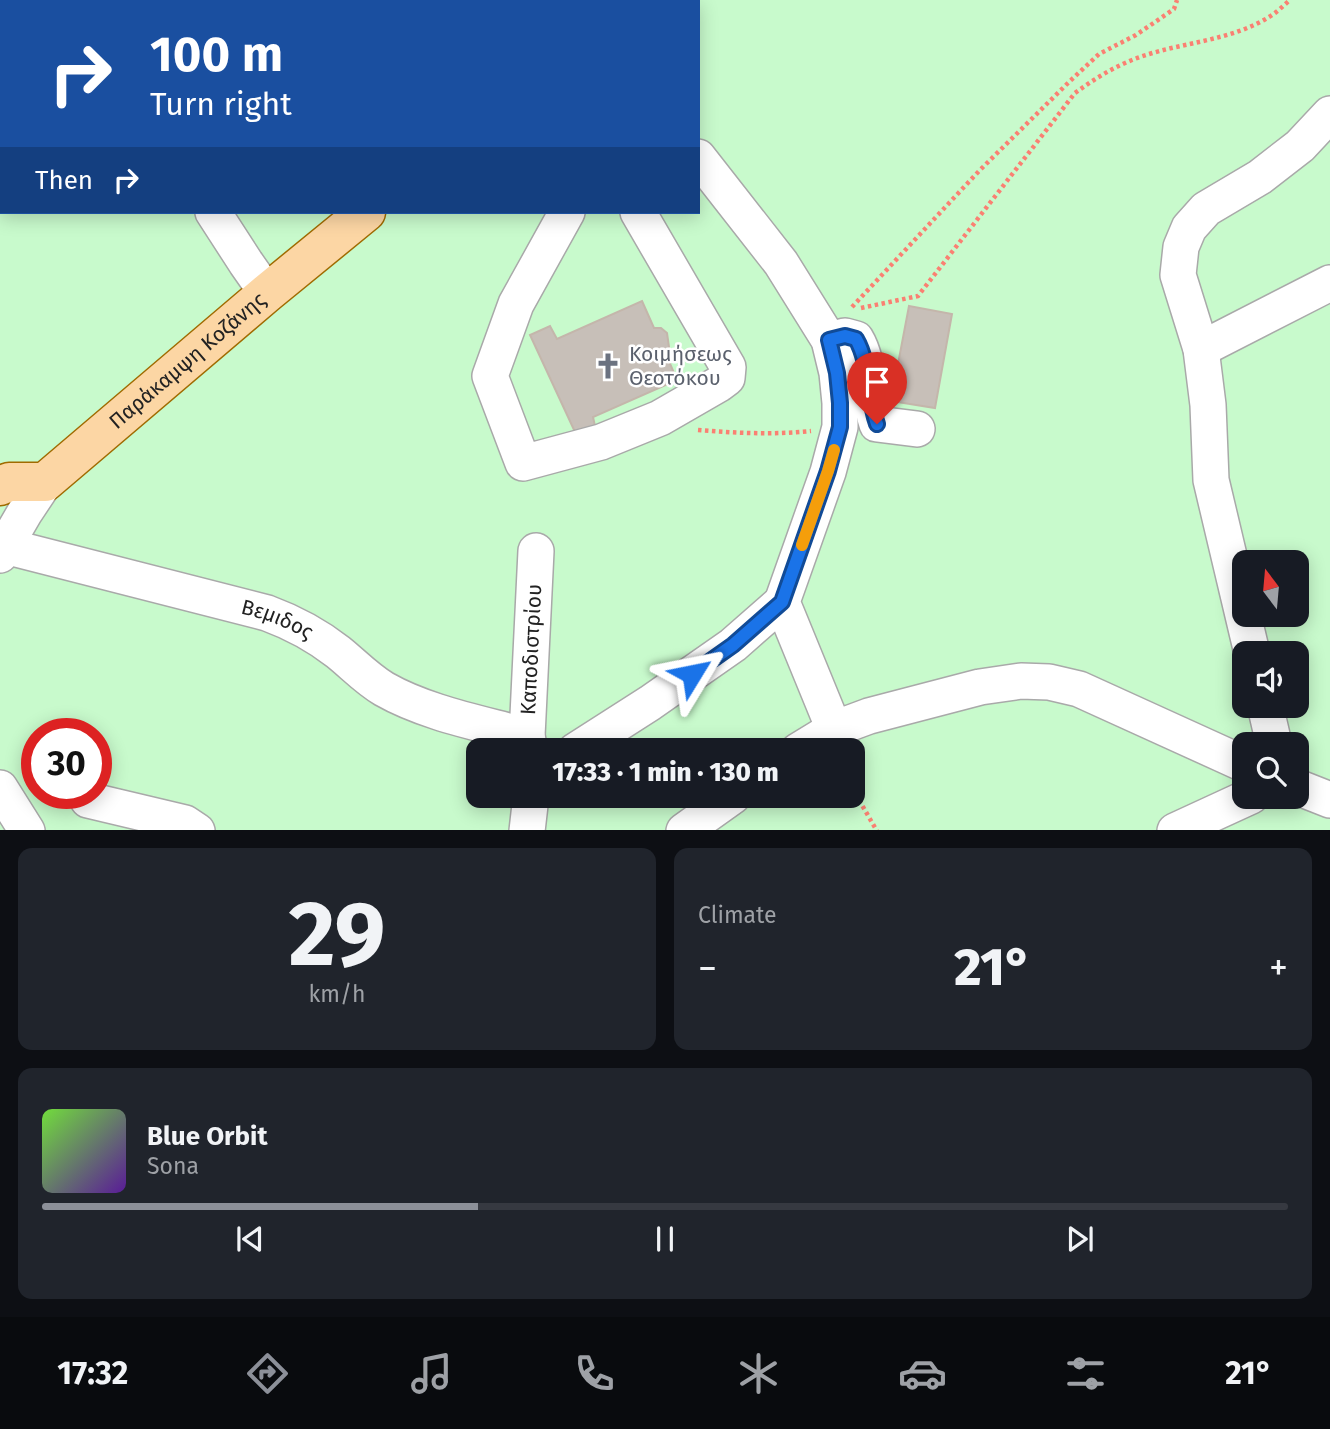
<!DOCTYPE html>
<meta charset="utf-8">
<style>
body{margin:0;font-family:"Fira Sans",sans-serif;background:#20242c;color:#f1f3f6;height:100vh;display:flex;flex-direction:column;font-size:26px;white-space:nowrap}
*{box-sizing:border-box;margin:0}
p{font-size:23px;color:#9ea1a6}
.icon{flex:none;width:38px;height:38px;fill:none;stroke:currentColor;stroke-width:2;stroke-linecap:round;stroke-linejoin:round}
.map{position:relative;height:830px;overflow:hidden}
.panel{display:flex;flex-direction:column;gap:18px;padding:18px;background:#0d0f14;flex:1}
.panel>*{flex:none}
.banner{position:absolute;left:0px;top:0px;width:700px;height:214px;box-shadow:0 4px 18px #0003;background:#1a4fa0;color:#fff;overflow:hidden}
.needle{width:46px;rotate:344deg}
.fabs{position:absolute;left:1232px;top:550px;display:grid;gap:14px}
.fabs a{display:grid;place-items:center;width:77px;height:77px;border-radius:14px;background:#171b24;box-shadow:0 4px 18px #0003;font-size:35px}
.speed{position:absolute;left:21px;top:718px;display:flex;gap:14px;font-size:35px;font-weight:700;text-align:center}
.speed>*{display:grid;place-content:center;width:91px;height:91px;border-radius:50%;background:#171b24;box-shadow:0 4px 18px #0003;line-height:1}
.speed .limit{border:10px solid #d22;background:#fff;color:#111}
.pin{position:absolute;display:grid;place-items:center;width:60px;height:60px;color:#fff;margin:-72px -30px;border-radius:50% 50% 50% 0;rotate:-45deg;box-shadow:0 0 7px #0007}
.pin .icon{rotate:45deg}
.me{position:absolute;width:77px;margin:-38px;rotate:55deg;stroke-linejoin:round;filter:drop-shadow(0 0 5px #0008)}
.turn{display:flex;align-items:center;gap:24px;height:147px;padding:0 35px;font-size:32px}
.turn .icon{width:91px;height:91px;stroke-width:2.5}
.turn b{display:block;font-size:49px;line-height:60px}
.then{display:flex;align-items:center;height:66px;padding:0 35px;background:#0003;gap:14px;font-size:26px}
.big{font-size:52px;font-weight:800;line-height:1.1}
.panel .widget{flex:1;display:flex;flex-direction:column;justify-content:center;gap:10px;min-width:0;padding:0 24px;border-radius:14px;background:#20242c}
.panel .dial{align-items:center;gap:0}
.dial b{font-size:91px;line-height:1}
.song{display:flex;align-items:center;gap:21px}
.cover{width:84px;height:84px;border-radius:10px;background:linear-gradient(135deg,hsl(100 70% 55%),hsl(270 70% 35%))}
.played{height:7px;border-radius:4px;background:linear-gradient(90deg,#8c9099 35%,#363941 35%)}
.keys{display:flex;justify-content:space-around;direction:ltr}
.heat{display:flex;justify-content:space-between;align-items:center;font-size:38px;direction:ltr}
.panel .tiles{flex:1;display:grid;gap:18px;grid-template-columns:1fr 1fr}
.widget:last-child{grid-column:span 2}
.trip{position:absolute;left:466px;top:738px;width:399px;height:70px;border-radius:14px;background:#171b24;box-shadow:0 4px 18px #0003;font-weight:800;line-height:70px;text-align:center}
.menu{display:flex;height:112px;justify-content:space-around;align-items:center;background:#090b0e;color:#9ea1a6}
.menu .icon{width:49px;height:49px}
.menu .selected{color:#8c9099}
.menu b{font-size:32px;color:#f1f3f6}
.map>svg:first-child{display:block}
.park{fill:#c8facc;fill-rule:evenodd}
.building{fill:#c7bfb8;stroke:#c4b6ab;stroke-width:2}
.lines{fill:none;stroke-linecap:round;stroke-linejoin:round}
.minor-casing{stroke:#a9a9a9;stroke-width:38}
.major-casing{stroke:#a06b00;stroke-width:41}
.path{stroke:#fa8072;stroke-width:4.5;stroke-dasharray:3.5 3.5;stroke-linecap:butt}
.minor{stroke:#fff;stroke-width:35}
.major{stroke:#fcd6a4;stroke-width:38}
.route-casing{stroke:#114b97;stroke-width:18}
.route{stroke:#1a73e8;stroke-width:12}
.slow{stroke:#f59e0b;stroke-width:12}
.labels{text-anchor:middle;stroke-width:5;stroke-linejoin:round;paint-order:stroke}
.worship-label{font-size:21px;fill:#5b616d;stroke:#fff;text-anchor:start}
.street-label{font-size:21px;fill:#222;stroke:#fff}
</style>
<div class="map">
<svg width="1330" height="831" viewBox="0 0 1330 831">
<rect width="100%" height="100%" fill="#f2efe9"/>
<!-- park -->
<path class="park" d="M 0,0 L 1330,0 L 1330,830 L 0,830 ZM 2,2 L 698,2 L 698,212 L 2,212 ZM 1244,562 L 1297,562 L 1297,614 L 1244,614 ZM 1244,653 L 1297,653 L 1297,705 L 1244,705 ZM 37,733 L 96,733 L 96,793 L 37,793 ZM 1244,744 L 1297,744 L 1297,796 L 1244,796 ZM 478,751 L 852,751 L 852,796 L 478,796 Z"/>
<!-- building -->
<g class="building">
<polygon points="642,301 654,328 661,328 667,333 669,347 665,352 677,380 593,417 595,426 575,432 530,335 550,326 557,339"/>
<polygon points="909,306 952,314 935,408 891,401"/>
</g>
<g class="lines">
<!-- minor casing -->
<g class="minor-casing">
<g id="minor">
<polyline points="175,0 176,2"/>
<polyline points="450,2 451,0"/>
<polyline points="698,157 781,263 829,340 837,373 840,403 840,427 828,472 782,602 834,729"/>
<polyline points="213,212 246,263 267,293"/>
<polyline points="567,212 516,304 490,376 523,463 601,442 660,418 719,384 727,378 728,367 638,212"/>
<path d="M 829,340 L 845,336 L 856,339 C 870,362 867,396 877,424 L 917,429"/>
<polyline points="1201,349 1330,283"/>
<path id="s1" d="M 5,546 L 267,613 C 294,623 315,634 338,652 C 353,664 367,679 384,689 C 426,713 480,723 527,736"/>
<polyline points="0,555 25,512 45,482"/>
<polyline points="1252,653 1211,480 1208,405 1201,349 1178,275 1181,247 1189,228 1206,209 1260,177 1300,146 1330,114"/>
<polyline points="1265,705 1274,744"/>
<path id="s2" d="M 530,751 L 527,736 L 536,551"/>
<polyline points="575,751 650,703 733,645 782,602"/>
<polyline points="798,751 834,729 869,716 980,687 1021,681 1049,682 1079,689 1244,764"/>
<polyline points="1297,787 1330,800"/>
<polyline points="0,788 27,831"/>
<polyline points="88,800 185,823 197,831"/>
<polyline points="527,831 531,796"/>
<polyline points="684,831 733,796"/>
<polyline points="1175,831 1251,796"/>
</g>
</g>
<!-- major casing -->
<g class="major-casing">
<g id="major">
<polyline points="622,2 624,0"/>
<path id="s3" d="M 0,486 L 9,482 L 45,482 L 267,293 L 366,212"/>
</g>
</g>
<!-- path -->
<g class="path">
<polyline points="852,307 979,171 1070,81 1099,54 1136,35 1174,9 1177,0"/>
<path d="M 861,308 L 918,296 L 1075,93 C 1097,77 1120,63 1146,55 C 1186,42 1232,40 1269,17 C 1276,13 1283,6 1290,0"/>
<path d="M 698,430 C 735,433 773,435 811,431"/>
<polyline points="852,788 877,831"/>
</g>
<!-- minor -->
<use href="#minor" class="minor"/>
<!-- major -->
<use href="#major" class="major"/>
</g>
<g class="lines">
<!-- route casing -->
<g class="route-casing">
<path id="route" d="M 692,674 L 733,645 L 782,602 L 828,471 L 840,427 L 840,403 L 837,373 L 829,340 L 845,336 L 856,339 C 870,363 867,396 877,424"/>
</g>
<!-- route -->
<use href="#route" class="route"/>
<!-- slow -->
<polyline class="slow" points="802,545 828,471 834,450"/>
</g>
<!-- icons -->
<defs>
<g id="church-bare" transform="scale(2.1)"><path d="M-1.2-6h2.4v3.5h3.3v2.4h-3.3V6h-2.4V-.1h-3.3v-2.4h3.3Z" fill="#6b7280" stroke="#fff" stroke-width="2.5" paint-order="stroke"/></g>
</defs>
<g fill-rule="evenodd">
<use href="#church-bare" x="608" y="366"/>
</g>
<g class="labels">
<!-- worship labels -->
<g class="worship-label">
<text x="629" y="361">Κοιμήσεως<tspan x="629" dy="24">Θεοτόκου</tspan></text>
</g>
<!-- street labels -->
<g class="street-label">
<text dy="7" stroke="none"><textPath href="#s3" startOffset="233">Παράκαμψη Κοζάνης</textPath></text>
<text dy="7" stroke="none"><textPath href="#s1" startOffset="282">Βεμιδος</textPath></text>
<text dy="7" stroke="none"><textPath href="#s2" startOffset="102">Καποδιστρίου</textPath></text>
</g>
</g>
</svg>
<div class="fabs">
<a><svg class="needle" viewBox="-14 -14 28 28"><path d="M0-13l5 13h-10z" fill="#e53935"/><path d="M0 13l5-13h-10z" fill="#9ea1a6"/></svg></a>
<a><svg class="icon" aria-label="sound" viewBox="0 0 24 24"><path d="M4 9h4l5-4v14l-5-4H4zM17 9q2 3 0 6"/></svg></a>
<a><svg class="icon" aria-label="search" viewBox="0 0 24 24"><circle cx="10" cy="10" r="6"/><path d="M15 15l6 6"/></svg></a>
</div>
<div class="speed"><div class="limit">30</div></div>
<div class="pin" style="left:877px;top:424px;background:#d93025"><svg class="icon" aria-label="arrive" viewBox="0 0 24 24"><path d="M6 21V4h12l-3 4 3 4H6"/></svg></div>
<svg class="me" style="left:692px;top:674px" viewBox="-20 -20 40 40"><path d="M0-17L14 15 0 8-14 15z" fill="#1a73e8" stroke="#fff" stroke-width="4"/></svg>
<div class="trip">17:33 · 1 min · 130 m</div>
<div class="banner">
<div class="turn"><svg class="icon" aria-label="right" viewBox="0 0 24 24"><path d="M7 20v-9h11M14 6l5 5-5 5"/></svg><div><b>100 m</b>Turn right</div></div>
<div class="then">Then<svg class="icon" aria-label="right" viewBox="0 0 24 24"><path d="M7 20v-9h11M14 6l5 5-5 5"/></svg></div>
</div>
</div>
<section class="panel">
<div class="tiles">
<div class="widget dial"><b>29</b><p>km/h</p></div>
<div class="widget"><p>Climate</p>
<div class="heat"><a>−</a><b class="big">21°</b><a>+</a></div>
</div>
<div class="widget">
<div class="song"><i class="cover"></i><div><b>Blue Orbit</b><p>Sona</p></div></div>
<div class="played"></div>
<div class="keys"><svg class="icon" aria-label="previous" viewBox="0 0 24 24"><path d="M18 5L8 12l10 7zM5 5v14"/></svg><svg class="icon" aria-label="pause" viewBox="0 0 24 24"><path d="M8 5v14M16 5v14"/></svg><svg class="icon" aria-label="next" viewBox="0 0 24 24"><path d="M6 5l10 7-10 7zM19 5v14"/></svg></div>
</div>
</div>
</section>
<nav class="menu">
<b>17:32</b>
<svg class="icon selected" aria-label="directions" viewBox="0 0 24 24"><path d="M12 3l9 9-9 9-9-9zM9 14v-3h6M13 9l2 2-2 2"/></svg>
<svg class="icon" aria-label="music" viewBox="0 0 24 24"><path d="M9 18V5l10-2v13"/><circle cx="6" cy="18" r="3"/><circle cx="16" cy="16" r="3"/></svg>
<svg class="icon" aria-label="phone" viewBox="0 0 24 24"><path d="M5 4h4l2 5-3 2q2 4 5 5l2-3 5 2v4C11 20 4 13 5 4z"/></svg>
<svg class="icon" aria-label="climate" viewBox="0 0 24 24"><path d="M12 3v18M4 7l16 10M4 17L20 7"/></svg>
<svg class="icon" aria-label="car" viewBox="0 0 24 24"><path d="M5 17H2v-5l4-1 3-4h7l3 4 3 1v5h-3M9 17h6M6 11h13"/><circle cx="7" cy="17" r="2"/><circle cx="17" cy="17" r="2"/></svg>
<svg class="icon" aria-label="filters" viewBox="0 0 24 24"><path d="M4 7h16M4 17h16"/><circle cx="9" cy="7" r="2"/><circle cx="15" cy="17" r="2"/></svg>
<b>21°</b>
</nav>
